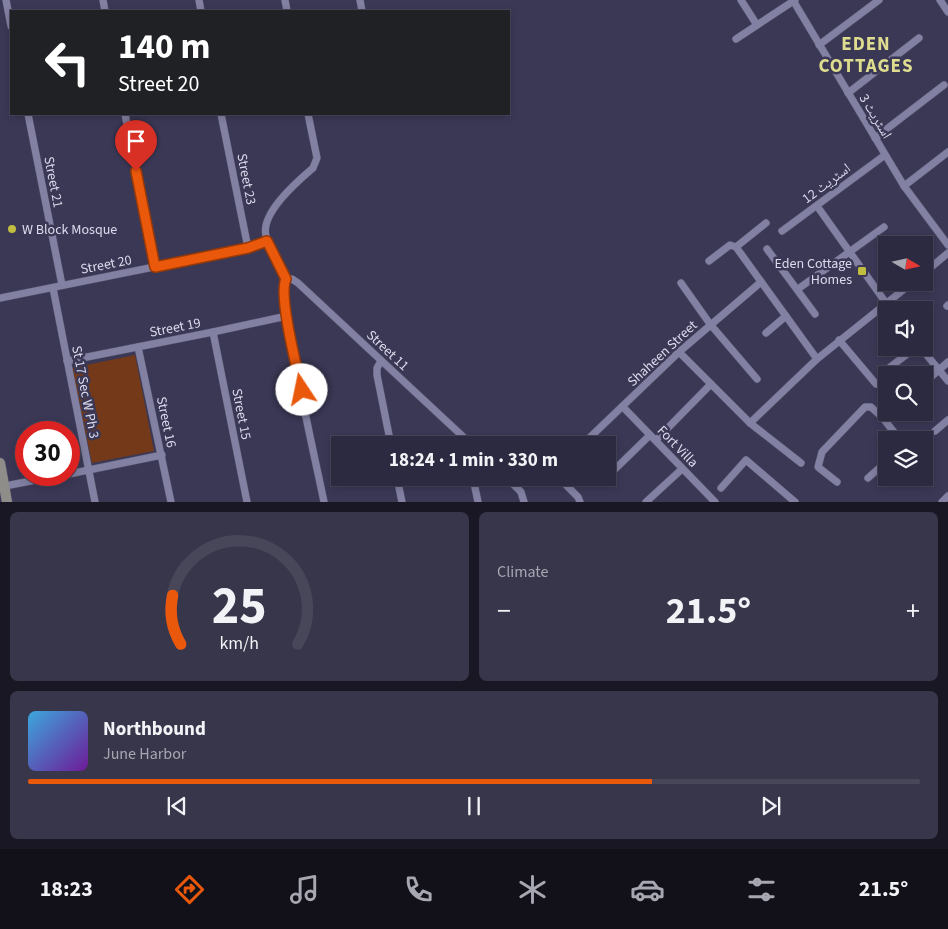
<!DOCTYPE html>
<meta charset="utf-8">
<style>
body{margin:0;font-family:"Source Sans 3","Noto Naskh Arabic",sans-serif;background:#38364b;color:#f1f3f6;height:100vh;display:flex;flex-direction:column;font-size:19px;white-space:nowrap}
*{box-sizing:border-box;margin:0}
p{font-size:16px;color:#a6a7b1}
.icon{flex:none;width:28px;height:28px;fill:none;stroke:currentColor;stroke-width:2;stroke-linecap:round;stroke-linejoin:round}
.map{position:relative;height:502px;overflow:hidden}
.details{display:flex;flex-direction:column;gap:10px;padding:10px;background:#181723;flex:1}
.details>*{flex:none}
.hud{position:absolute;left:10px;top:10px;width:500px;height:105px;border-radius:0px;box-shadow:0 2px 8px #0003,0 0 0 1px #484659;background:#202124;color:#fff;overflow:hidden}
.needle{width:32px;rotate:99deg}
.buttons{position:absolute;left:878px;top:236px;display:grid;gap:10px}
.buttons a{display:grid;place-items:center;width:55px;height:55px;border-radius:0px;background:#2c2a40;box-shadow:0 2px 8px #0003,0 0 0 1px #484659;font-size:25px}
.speed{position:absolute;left:15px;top:421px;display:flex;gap:10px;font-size:25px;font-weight:700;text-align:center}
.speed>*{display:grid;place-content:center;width:65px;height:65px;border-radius:50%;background:#2c2a40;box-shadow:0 2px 8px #0003,0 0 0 1px #484659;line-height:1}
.speed .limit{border:8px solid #d22;background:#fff;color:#111}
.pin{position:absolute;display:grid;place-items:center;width:42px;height:42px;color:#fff;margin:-51px -21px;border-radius:50% 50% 50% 0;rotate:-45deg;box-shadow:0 0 5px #0007}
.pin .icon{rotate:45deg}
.me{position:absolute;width:55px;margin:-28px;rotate:349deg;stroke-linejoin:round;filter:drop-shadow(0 0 4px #0008)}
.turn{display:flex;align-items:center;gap:18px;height:105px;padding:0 25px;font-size:22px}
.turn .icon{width:65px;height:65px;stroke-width:2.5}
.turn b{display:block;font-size:35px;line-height:42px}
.big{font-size:38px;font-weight:700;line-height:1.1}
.details .card{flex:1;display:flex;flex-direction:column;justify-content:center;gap:8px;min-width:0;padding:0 18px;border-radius:8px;background:#38364b}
.details .dial{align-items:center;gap:0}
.dial svg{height:130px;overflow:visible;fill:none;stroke:#484659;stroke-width:7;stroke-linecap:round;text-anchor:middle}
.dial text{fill:#f1f3f6;stroke:none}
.song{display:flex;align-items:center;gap:15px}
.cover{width:60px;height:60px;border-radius:8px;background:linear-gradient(135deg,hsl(200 70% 55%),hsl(280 70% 35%))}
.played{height:5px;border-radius:2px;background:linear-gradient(90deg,#ea580c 70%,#484659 70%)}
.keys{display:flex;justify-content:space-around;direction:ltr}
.heat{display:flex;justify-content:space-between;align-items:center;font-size:28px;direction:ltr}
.details .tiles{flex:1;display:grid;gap:10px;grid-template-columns:1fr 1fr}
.card:last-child{grid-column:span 2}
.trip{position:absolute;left:331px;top:436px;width:285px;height:50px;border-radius:0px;background:#2c2a40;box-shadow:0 2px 8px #0003,0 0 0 1px #484659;font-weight:700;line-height:50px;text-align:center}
.dock{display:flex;height:80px;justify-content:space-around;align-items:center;background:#12111a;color:#a6a7b1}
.dock .icon{width:35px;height:35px}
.dock .on{color:#ea580c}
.dock b{font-size:22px;color:#f1f3f6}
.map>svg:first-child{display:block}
.green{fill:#743918}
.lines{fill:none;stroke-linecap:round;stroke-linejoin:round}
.street-casing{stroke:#56546c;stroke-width:8}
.secondary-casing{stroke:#56546c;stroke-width:11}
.street{stroke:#8381a3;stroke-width:7}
.secondary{stroke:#8f8d8a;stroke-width:10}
.route-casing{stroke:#983908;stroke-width:12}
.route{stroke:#ea580c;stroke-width:9}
.poi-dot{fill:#c1bd40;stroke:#3a3855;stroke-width:2}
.labels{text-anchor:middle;stroke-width:5;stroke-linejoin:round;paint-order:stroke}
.street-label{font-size:14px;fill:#dcdbee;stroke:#3a3855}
.poi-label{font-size:14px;fill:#dcdbee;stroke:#3a3855;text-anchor:start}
.district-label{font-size:19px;font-weight:bold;letter-spacing:1px;fill:#dedd8f;stroke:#3a3855}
</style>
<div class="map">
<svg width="948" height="502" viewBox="0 0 948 502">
<rect width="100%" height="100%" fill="#3a3855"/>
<!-- green -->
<polygon class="green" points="135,355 154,451 92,463 72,368"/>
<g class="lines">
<!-- street casing -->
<g class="street-casing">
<g id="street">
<polyline points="6,0 11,26"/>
<polyline points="103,0 105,11"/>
<polyline points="199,0 201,11"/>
<polyline points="285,0 287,11"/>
<polyline points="360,0 362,11"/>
<polyline points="741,0 757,25"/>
<polyline points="940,0 948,12"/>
<polyline points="794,2 904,186 948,245"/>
<polyline points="736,39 795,0"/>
<polyline points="819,45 879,0"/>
<polyline points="848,93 919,38"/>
<polyline points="28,114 62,285"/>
<polyline points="125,114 155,267"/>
<polyline points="221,114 248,248"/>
<path d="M 308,114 L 317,158 L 313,168 C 298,181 260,213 266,236 C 269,251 279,265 286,279 C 277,295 318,471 324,502"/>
<polyline points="875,138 944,85"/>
<polyline points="904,186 948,152"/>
<polyline points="817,206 891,310"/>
<polyline points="766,223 736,247 817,359"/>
<polyline points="782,231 885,155"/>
<polyline points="767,249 815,314"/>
<polyline points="709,261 730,245 736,247"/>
<polyline points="924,273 948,253"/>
<polyline points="286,279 292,279 298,283 472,445"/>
<polyline points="681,283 710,324 757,379"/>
<polyline points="53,288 95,502"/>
<polyline points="798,289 884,227"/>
<polyline points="0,298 248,248 267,241"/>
<polyline points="947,306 948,305"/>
<polyline points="213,332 247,502"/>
<polyline points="766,333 786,316"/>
<polyline points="839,340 876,384"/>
<polyline points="138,347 171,502"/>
<polyline points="921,348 948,381"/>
<polyline points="679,352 750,423 801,463"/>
<polyline points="67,361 213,332 287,316"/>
<polyline points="381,361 377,368 377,375 391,445"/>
<polyline points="889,368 915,348"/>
<polyline points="924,383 948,362"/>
<polyline points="623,407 715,502"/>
<polyline points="883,418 900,440"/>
<polyline points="750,423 817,359 913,282"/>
<polyline points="935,431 948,420"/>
<polyline points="656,440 711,384"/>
<polyline points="582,445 679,352 761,282"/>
<polyline points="69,474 162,455"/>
<polyline points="608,476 650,435"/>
<polyline points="397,478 402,502"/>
<polyline points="473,478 478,502"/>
<polyline points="507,478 521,492 524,502"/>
<polyline points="559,478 578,497 580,502"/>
<polyline points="868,478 886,462"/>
<polyline points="837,482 818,467 822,452 865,407 871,407 883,418 889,412"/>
<polyline points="5,486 62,475"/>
<polyline points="721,488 746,460 795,502"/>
<polyline points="646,502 682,469"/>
<polyline points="942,502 948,496"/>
</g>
</g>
<!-- secondary casing -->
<g class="secondary-casing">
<polyline id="secondary" points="0,463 7,502"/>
</g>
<!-- street -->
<use href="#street" class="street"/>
<!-- secondary -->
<use href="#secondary" class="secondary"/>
</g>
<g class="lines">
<!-- route casing -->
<g class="route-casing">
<path id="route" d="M 136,171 L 155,267 L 248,248 L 267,241 L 286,279 C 278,295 297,369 302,390"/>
</g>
<!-- route -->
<use href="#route" class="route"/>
</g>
<!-- markers -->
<g class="poi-dot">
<circle cx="12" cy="229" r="5"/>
<rect x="857" y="266" width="10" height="10" rx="2.5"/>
</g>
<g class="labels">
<!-- street labels -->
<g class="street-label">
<text transform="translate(876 116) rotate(59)" y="5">اسٹریٹ 3</text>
<text transform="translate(247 179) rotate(79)" y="5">Street 23</text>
<text transform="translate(54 182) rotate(79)" y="5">Street 21</text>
<text transform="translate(826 183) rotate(-37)" y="5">اسٹریٹ 12</text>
<text transform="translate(106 264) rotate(-11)" y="5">Street 20</text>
<text transform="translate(175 327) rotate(-11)" y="5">Street 19</text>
<text transform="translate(388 350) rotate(43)" y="5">Street 11</text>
<text transform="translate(662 353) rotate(-43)" y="5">Shaheen Street</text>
<text transform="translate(86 392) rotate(79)" y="5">St 17 Sec W Ph 3</text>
<text transform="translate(242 414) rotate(79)" y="5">Street 15</text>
<text transform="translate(167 422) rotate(78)" y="5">Street 16</text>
<text transform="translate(678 446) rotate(46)" y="5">Fort Villa</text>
</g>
<!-- poi labels -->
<g class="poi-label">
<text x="22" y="234">W Block Mosque</text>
<text x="852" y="268" text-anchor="end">Eden Cottage<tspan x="852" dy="16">Homes</tspan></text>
</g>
<!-- district labels -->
<g class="district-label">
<text x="866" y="50">EDEN<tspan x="866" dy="22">COTTAGES</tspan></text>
</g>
</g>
</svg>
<div class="buttons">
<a><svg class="needle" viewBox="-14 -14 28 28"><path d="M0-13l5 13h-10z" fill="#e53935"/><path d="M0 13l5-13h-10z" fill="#a6a7b1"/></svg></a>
<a><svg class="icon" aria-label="sound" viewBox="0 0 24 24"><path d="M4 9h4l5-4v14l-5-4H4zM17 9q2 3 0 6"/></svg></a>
<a><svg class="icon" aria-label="search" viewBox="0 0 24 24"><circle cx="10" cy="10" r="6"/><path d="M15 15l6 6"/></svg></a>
<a><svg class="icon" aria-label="layers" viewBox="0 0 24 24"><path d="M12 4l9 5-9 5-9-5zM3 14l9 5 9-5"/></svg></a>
</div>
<div class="speed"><div class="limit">30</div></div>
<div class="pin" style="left:136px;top:171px;background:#d93025"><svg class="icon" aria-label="arrive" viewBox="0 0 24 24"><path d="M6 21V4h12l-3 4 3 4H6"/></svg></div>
<svg class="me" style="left:302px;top:390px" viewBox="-20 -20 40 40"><circle r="19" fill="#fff"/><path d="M0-13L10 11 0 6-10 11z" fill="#ea580c"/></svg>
<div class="trip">18:24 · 1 min · 330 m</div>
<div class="hud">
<div class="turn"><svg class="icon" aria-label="left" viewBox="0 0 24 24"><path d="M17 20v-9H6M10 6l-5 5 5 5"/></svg><div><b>140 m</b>Street 20</div></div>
</div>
</div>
<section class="details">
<div class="tiles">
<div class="card dial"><svg viewBox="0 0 100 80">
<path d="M14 69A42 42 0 1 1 86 69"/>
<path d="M14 69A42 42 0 0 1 9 39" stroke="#ea580c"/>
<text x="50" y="56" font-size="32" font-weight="700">25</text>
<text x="50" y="72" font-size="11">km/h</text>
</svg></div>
<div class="card"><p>Climate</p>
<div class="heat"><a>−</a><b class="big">21.5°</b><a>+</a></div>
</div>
<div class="card">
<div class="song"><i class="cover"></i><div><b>Northbound</b><p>June Harbor</p></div></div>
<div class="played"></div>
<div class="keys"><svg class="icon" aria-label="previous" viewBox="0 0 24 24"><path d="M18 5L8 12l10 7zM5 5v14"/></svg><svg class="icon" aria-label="pause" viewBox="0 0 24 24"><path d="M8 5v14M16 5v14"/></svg><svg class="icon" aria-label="next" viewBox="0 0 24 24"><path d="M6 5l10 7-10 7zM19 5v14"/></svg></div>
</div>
</div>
</section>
<nav class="dock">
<b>18:23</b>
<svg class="icon on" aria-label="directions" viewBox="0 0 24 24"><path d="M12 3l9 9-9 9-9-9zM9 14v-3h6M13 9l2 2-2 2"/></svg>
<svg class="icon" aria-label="music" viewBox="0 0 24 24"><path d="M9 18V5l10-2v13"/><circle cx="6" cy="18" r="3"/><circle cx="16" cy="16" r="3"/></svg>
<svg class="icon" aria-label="phone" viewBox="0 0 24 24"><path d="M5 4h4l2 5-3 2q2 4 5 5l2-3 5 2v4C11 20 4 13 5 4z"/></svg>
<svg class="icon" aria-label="climate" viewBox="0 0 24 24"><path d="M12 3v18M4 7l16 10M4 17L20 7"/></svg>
<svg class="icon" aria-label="car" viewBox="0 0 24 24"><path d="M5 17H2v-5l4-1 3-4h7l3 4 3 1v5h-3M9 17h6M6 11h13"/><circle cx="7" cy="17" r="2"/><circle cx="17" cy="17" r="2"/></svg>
<svg class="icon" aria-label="filters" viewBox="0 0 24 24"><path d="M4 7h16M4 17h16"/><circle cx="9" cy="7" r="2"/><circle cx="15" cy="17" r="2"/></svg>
<b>21.5°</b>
</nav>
